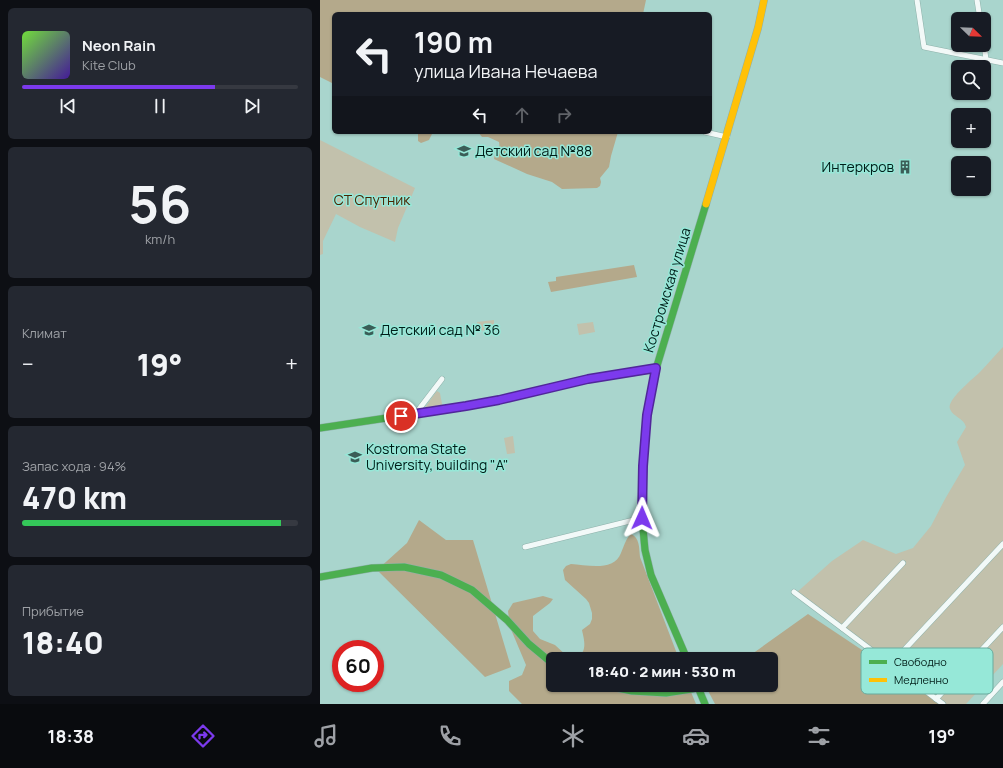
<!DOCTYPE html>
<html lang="ru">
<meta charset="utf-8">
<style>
body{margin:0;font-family:Manrope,sans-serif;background:#242831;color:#f1f3f6;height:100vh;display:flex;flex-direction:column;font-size:15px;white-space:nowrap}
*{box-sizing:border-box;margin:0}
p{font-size:13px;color:#9ea1a6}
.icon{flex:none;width:22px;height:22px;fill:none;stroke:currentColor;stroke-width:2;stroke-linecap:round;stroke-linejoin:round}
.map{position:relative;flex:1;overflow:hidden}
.drawer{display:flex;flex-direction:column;gap:8px;padding:8px;background:#0d0f14;width:320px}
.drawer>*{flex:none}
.hud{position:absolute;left:12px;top:12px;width:380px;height:122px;border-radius:6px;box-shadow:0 1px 3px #0004;background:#171b24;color:#f1f3f6;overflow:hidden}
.needle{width:26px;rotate:113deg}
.tools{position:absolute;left:631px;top:12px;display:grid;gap:8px}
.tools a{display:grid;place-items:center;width:40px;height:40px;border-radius:6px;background:#171b24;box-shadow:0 1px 3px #0004;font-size:20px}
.speed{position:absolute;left:12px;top:640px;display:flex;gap:8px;font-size:20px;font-weight:700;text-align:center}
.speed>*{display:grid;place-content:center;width:52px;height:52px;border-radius:50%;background:#171b24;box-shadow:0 1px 3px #0004;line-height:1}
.speed .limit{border:6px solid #d22;background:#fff;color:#111}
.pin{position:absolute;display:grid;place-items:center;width:34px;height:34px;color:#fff;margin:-17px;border:2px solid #fff;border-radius:50%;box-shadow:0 1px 4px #0007}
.me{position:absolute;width:44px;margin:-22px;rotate:1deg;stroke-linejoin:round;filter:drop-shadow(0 0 3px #0008)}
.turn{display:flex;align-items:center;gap:14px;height:84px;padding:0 16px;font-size:18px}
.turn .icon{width:52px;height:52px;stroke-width:2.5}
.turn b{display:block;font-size:28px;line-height:34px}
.lanes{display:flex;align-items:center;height:38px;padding:0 16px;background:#0003;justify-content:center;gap:20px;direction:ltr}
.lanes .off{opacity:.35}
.big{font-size:30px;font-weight:800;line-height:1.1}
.drawer .card{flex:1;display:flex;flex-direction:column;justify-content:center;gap:6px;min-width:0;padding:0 14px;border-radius:6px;background:#242831}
.drawer .dial{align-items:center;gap:0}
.dial b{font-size:52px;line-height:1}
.song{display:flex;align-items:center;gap:12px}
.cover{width:48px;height:48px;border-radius:6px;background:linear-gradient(135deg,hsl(100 70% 55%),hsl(260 70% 35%))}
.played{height:4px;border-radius:2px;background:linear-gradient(90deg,#7c3aed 70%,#363941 70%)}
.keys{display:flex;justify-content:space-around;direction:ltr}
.heat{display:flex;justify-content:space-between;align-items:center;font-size:22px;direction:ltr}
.charge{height:6px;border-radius:3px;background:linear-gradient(90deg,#34c759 94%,#363941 0)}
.trip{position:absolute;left:226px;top:652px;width:232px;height:40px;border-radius:6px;background:#171b24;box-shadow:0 1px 3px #0004;font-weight:800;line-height:40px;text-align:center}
.menu{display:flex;height:64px;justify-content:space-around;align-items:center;background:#090b0e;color:#9ea1a6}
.menu .icon{width:28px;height:28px}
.menu .selected{color:#7c3aed}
.menu b{font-size:18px;color:#f1f3f6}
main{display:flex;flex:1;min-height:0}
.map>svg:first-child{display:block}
.green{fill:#c2c1ac}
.forest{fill:#b4a98b}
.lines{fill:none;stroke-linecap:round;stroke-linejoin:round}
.street-casing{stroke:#8eb1aa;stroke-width:6}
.fast-casing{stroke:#8eb1aa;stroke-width:8}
.slow-casing{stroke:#8eb1aa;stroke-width:8}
.street{stroke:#f2f9f8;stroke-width:5}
.fast{stroke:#4caf50;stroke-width:7}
.slow{stroke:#ffc107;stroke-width:7}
.route-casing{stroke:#51269a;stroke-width:10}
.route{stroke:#7c3aed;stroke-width:7}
.labels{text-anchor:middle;stroke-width:3;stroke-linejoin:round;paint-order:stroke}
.poi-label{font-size:14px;fill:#001d18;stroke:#96e8d8;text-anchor:start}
.park-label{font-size:14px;fill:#492400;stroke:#96e8d8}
.street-label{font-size:14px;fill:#001d18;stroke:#96e8d8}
.key{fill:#96e8d8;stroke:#69ab9e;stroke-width:1}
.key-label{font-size:11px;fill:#001d18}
</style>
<main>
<section class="drawer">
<div class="card">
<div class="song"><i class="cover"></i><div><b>Neon Rain</b><p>Kite Club</p></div></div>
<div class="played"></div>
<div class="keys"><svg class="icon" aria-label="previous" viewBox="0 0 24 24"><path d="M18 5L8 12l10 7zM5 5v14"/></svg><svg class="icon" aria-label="pause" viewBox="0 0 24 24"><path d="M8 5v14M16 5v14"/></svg><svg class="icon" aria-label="next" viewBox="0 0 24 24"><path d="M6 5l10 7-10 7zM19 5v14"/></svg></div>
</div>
<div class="card dial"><b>56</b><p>km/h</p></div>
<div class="card"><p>Климат</p>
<div class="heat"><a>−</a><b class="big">19°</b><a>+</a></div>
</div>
<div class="card"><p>Запас хода · 94%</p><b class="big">470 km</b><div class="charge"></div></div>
<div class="card"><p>Прибытие</p><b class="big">18:40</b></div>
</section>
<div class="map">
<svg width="683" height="704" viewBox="0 0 683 704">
<rect width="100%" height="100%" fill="#a9d5cd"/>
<!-- green -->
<g class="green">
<polygon points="0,140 95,188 78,228 75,242 40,227 16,214 3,241 3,254 0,255"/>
<polygon points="174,320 174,329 158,331 157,322"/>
<polygon points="273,322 275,332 259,335 257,324"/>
<path d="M 683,347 L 683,664 L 646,704 L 625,704 L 475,594 L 512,561 L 543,540 L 576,554 L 593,548 L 611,526 L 625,499 L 645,465 L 637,442 L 646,427 C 644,418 633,417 630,409 C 626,400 654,378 660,372 C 668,364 675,355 683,347 Z"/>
<polygon points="117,391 120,393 122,404 121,407 107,409 105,407 106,406 116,392"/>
<polygon points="193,436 195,453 187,454 184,438"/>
</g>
<!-- forest -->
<g class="forest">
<polygon points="0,0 326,0 323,14 14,14 14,84 0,77"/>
<polygon points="98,132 113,132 109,140 101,143 98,141"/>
<path d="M 158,132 L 298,132 L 291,156 L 289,167 L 280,178 L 281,182 L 280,186 L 277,188 L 242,189 L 232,182 L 207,174 L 174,159 C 175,152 181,151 179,142 L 168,137 L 162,137 Z"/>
<polygon points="314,265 317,277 231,292 228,282 236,281 236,277"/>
<polygon points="99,520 126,540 153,540 191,667 165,677 57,570 87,543"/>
<path d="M 311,534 C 320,538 319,548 320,557 L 359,659 L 233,659 L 233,685 L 368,685 L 376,704 L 202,704 L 189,691 L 189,681 L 202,675 L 206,665 L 190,627 L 188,611 L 193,603 L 223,596 L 233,599 L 230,603 L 213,616 L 213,631 L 220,639 L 235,645 L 248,657 L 257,658 C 268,651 264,640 262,630 L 270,624 L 272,619 L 272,613 L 269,603 L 266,599 L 245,580 L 243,570 L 246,566 L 251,564 C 267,565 294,572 301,553 C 304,546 306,538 311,534 Z"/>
<polygon points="488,614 623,704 395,704 386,687 387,685 451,685 451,659 425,659"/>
</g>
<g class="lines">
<!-- street casing -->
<g class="street-casing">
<g id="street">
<polyline points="597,0 604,47 683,63"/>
<polyline points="657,0 660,19"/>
<polyline points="664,43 666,60"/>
<polyline points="385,132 407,137"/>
<polyline points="96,413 122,379"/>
<polyline points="205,547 322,518"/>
<polyline points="474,592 522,628 623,704"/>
<polyline points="522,628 583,563"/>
<polyline points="571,664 683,544"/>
<polyline points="616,699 683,627"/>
<polyline points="663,704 683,682"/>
</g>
</g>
<!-- fast casing -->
<g class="fast-casing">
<g id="fast">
<polyline points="0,428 146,406 179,400 267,379"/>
<polyline points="0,577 52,568 84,567 121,575 152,590 187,620 209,644 233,664"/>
<polyline points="367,659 331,575 325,550 322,518 323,466 327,415 336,369 386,204"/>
<polyline points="283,685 312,691 346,693 378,688"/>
<polyline points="377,685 385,704"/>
</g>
</g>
<!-- slow casing -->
<g class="slow-casing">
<g id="slow">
<polyline points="386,204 438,28 444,0"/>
<polyline points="267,379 336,369"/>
</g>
</g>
<!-- street -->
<use href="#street" class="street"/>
<!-- fast -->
<use href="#fast" class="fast"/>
<!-- slow -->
<use href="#slow" class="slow"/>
</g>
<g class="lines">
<!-- route casing -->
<g class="route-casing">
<polyline id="route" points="81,416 146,406 179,400 268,379 336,368 327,415 323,466 322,518"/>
</g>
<!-- route -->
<use href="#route" class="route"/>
</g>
<!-- icons -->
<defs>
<g id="school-bare" transform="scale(1.08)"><path d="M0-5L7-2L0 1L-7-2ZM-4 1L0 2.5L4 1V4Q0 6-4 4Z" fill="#3b5d57" stroke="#96e8d8" stroke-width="2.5" paint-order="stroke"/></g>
<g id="building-bare" transform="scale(1.08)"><path d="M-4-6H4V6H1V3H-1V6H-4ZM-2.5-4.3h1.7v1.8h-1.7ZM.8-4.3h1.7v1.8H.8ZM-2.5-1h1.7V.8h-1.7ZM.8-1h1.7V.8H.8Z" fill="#3b5d57" stroke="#96e8d8" stroke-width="2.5" paint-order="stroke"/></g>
<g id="university-bare" transform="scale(1.08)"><path d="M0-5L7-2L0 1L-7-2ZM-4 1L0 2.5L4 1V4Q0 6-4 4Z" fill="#3b5d57" stroke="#96e8d8" stroke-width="2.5" paint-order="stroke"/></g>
</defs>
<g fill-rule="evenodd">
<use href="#school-bare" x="144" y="151"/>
<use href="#building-bare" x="585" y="167"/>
<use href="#school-bare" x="49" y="330"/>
<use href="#university-bare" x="35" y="457"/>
</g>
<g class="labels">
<!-- poi labels -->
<g class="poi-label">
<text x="155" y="156">Детский сад №88</text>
<text x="574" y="172" text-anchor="end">Интеркров</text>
<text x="60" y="335">Детский сад № 36</text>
<text x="46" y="454">Kostroma State<tspan x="46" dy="16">University, building "A"</tspan></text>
</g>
<!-- park labels -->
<g class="park-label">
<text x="52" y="205">СТ Спутник</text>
</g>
<!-- street labels -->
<g class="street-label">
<text transform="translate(347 290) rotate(-73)" y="5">Костромская улица</text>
</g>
</g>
<!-- legend -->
<rect x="541" y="648" width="132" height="46" rx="6" class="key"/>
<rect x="549" y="660" width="18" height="4" fill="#4caf50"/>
<rect x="549" y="678" width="18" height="4" fill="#ffc107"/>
<g class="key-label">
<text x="574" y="666">Свободно</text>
<text x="574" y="684">Медленно</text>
</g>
</svg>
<div class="tools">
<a><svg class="needle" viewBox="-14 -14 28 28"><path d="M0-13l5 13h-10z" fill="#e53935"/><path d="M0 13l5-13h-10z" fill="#9ea1a6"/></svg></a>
<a><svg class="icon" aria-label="search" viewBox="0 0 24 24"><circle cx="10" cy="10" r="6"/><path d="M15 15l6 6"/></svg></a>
<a>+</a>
<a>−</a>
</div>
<div class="speed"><div class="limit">60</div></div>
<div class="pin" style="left:81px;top:416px;background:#d93025"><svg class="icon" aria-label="arrive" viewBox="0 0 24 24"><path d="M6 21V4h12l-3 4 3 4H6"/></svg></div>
<svg class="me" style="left:322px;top:518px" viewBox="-20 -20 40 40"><path d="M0-17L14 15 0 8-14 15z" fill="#7c3aed" stroke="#fff" stroke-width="4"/></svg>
<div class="trip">18:40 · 2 мин · 530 m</div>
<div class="hud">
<div class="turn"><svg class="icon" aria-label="left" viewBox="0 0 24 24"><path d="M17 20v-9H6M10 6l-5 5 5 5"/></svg><div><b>190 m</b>улица Ивана Нечаева</div></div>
<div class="lanes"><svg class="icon" aria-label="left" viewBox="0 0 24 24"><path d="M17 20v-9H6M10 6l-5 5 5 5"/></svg><svg class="icon off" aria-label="ahead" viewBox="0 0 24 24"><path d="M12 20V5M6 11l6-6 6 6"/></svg><svg class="icon off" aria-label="right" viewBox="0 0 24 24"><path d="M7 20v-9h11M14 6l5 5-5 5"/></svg></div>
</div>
</div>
</main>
<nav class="menu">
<b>18:38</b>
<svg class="icon selected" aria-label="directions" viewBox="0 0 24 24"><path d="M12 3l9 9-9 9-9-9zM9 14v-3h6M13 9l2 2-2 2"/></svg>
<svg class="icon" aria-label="music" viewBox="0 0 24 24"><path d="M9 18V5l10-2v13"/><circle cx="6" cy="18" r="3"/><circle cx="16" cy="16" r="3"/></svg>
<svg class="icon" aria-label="phone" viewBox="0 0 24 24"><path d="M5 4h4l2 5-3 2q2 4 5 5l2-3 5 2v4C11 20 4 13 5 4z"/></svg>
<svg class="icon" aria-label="climate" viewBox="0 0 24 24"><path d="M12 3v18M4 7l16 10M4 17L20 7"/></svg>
<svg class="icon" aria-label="car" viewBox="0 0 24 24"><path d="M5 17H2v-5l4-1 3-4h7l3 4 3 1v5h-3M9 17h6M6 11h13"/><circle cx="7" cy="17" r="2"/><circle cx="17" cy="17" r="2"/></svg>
<svg class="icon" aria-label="filters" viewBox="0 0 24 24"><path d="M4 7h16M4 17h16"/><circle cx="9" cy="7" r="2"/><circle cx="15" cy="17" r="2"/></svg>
<b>19°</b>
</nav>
